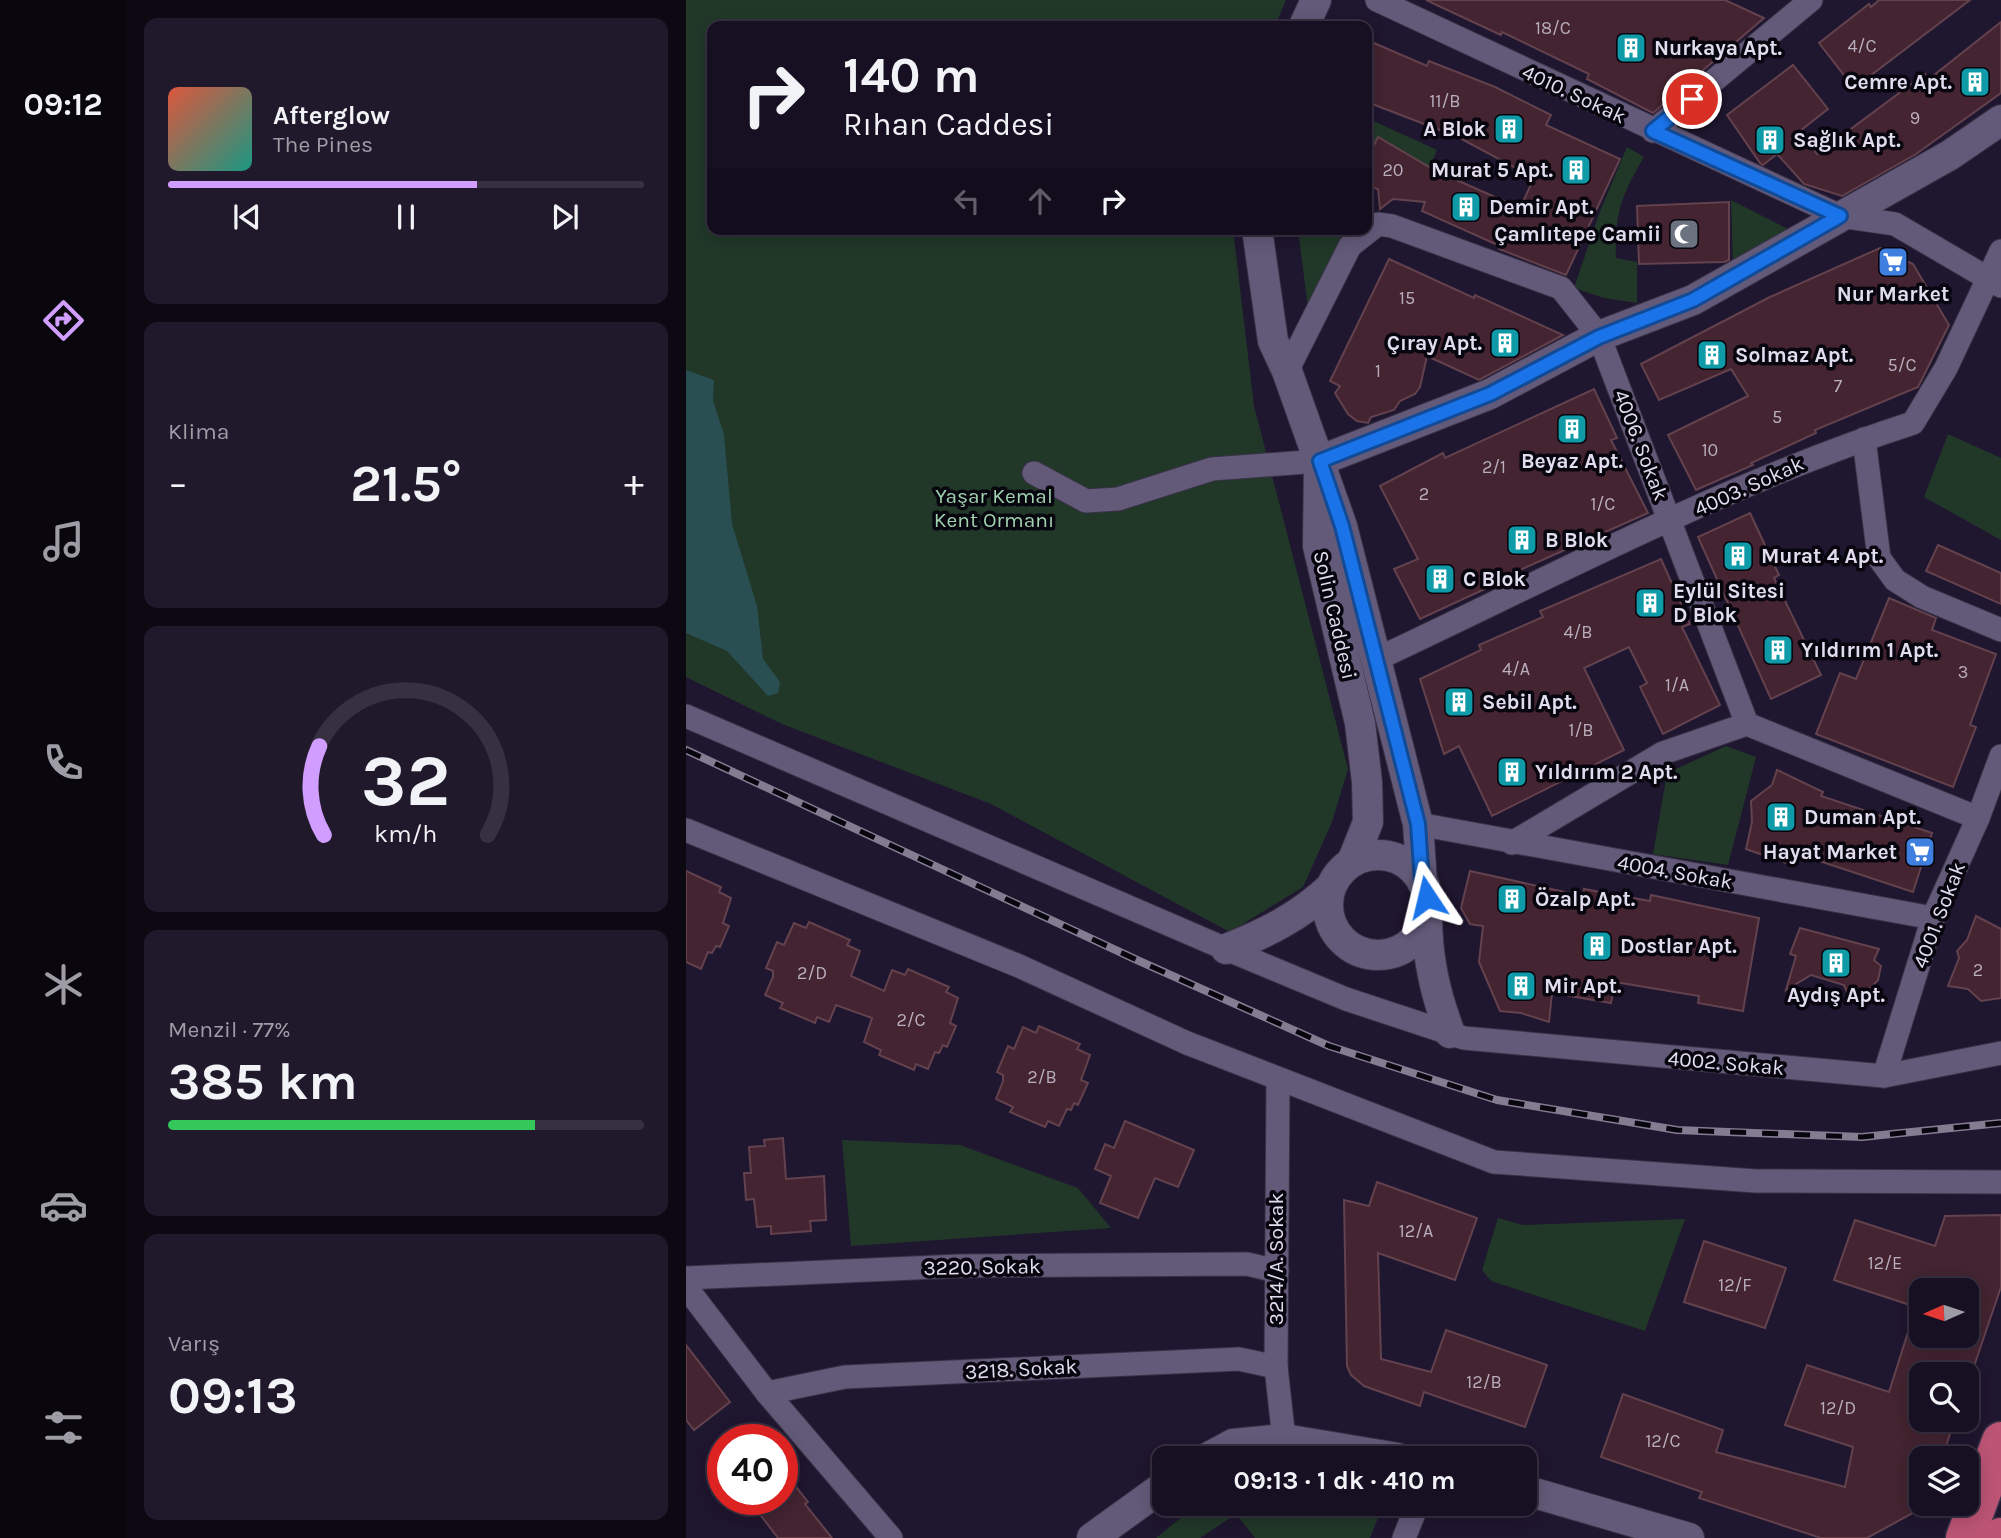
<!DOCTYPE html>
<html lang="tr">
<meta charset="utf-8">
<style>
body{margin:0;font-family:Karla,sans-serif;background:#20192b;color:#f1f3f6;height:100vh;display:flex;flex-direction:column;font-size:26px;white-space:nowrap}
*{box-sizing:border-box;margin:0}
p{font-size:23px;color:#9e9da6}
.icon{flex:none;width:38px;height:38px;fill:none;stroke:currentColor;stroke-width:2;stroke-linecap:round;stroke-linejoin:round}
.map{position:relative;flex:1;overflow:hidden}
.sheet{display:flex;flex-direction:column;gap:18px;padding:18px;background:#0d0913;width:560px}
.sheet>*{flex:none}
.guide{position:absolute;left:21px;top:21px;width:665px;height:214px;border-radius:14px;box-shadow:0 4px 18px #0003,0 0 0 2px #363041;background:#171023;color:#f1f3f6;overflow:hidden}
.needle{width:46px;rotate:267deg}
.fabs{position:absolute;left:1223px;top:1278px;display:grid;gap:14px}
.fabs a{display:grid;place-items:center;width:70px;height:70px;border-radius:14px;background:#171023;box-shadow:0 4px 18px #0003,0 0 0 2px #363041;font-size:35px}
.speed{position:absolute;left:21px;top:1424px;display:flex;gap:14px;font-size:35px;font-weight:700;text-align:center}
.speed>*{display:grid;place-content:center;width:91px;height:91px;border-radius:50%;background:#171023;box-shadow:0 4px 18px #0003,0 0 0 2px #363041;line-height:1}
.speed .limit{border:10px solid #d22;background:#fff;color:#111}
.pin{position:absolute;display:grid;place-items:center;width:60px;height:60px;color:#fff;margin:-30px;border:4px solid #fff;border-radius:50%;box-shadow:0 2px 7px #0007}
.me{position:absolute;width:77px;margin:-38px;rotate:350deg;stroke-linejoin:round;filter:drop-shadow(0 0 5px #0008)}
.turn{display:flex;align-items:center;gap:24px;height:147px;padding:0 21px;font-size:32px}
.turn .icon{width:91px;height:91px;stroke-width:2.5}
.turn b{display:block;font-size:49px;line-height:60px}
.lanes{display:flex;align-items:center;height:66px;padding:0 21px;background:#0003;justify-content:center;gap:35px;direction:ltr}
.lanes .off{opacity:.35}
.big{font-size:52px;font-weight:700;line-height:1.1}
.sheet .tile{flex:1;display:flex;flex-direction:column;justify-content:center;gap:10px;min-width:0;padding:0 24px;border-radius:14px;background:#20192b}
.sheet .dial{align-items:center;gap:0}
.dial svg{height:182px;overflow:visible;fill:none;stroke:#363041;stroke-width:7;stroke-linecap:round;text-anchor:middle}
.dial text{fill:#f1f3f6;stroke:none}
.song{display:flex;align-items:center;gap:21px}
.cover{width:84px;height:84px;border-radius:10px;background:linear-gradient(135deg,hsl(10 70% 55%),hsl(170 70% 35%))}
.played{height:7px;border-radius:4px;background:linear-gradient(90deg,#d19dfe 65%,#363041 65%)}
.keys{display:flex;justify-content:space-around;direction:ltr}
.heat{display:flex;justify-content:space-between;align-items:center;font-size:38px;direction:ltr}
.charge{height:10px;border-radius:5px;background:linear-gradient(90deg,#34c759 77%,#363041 0)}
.trip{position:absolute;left:466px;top:1446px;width:385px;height:70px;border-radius:14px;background:#171023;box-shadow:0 4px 18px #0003,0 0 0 2px #363041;font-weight:700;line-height:70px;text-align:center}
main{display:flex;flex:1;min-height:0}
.tabs{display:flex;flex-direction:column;width:126px;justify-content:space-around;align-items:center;background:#09060e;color:#9e9da6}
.tabs .icon{width:49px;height:49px}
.tabs .current{color:#d19dfe}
.tabs b{font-size:32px;color:#f1f3f6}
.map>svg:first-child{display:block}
.green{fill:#213829}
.water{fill:#294f53}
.building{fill:#432430;stroke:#63424e;stroke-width:2;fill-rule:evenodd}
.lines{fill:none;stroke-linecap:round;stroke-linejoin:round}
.minor-casing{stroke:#393246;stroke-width:25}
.tertiary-casing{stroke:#393246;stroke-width:32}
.trunk-casing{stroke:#393246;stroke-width:41}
.minor{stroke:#635a79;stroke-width:23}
.tertiary{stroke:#635a79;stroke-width:30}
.trunk{stroke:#bc5475;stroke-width:38}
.rail-casing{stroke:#847d92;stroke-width:8}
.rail{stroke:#07050e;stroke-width:5;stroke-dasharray:16;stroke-linecap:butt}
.route-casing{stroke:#114b97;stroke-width:18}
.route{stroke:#1a73e8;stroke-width:12}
.labels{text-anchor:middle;stroke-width:7;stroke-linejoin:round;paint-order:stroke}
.number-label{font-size:18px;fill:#baaebe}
.poi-label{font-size:21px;font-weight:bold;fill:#e1dcee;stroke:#07050e;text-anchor:start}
.street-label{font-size:21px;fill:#e1dcee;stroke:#07050e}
.park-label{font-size:21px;fill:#9fd2ae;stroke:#07050e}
</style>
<main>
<nav class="tabs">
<b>09:12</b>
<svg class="icon current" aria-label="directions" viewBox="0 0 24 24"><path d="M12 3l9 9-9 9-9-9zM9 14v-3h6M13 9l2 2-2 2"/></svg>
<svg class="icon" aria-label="music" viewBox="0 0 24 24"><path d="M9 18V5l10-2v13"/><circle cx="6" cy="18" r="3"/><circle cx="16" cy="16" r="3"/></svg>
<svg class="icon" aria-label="phone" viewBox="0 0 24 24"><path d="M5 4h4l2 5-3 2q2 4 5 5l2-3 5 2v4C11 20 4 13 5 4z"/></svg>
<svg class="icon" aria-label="climate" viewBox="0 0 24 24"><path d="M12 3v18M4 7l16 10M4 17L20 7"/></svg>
<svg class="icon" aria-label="car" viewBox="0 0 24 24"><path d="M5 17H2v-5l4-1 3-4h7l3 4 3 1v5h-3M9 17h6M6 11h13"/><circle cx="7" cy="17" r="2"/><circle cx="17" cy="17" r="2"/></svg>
<svg class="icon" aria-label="filters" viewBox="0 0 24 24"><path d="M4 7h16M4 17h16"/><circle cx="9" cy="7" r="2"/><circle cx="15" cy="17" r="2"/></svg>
</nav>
<section class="sheet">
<div class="tile">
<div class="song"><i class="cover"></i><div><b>Afterglow</b><p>The Pines</p></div></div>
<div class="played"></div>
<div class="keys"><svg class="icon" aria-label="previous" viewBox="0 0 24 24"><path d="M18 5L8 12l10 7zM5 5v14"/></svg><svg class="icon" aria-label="pause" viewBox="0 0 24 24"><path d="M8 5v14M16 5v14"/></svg><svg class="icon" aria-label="next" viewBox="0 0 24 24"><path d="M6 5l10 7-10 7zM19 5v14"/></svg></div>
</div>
<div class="tile"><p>Klima</p>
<div class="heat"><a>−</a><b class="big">21.5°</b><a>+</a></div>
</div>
<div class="tile dial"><svg viewBox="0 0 100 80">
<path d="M14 69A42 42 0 1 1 86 69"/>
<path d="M14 69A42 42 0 0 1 12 30" stroke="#d19dfe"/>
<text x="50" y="56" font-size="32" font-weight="700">32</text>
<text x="50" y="72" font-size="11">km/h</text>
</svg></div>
<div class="tile"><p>Menzil · 77%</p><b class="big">385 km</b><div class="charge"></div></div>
<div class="tile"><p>Varış</p><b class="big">09:13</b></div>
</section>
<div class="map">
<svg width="1315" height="1538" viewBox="0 0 1315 1538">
<rect width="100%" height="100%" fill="#1f162f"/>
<!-- green -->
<g class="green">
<polygon points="0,0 600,0 589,26 26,26 26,229 547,229 568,406 662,769 646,822 617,887 544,932 305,804 96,724 0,677"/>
<polygon points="681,118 751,150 744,167 692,137 685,153 681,150"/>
<path d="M 941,147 L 958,157 C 936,194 928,214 930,258 L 951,262 L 951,303 L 918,298 L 888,288 L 915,209 Z"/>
<polygon points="1045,200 1100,228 1102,236 1047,265"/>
<polygon points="612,229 663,229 622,308"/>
<polygon points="1262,434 1315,458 1315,540 1238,497"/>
<polygon points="1040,746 1070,757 1042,865 967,854 981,773"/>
<polygon points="156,1140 274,1145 392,1188 425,1228 165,1246"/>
<polygon points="812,1218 837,1225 999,1219 959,1331 805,1281 796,1270"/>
<polygon points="513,1503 698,1503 684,1538 569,1538 550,1514 514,1538 470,1538"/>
</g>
<!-- water -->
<polygon class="water" points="0,370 28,380 27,400 38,435 46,524 71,606 77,659 94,682 92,693 82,696 41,651 0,633"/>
<!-- building -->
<g class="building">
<polygon points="740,0 1039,0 1078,18 967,113 901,79 903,74 816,32 815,35"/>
<polygon points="1193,0 1284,0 1168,88 1133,43 1183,4 1185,7"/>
<polygon points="1315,22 1315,93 1230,154 1156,196 1118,184 1091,154 1077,165 1074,163 1041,115 1107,65 1142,109 1114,131 1131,154 1239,74 1243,79"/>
<polygon points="681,40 741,66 743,61 809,87 865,115 860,125 934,159 880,275 813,249 814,246 736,211 739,202 707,199 694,209 692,189 681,186 681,158 692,137 750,171 834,208 848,178 772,137 681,102"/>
<polygon points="1043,202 1043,260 1038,262 953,264 951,206"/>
<polygon points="1194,248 1227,264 1263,325 1232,387 1129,430 1130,433 1065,463 1067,465 1010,490 982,435 1062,396 1045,369 973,400 955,364 1084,297"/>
<polygon points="703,259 788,298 789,295 877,335 793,380 741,356 734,387 729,394 714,401 708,410 685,417 682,423 671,421 662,414 649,393 654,386 644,381"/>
<polygon points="908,389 931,438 925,440 962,513 798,586 799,589 734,619 708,569 732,559 694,486 757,453 759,458"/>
<polygon points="1064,513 1093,575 1088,578 1135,675 1085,699 1012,537"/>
<polygon points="1252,545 1315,573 1315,604 1240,571"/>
<polygon points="975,559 1004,624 996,627 1034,705 977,734 954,687 961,683 943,647 898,668 938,750 806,816 773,746 758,754 734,679 795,650 793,645 857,617 854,611"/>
<polygon points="1203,598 1250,618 1246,630 1310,654 1284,725 1290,727 1267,787 1130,734 1154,673 1170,679"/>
<polygon points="1091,770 1137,792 1135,796 1246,833 1227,892 1109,853 1103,864 1060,849 1066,822 1065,801 1086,785"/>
<polygon points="0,871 35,887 33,892 45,898 37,923 43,926 34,947 30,946 26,953 22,952 15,969 0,962"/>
<polygon points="784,871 897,896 898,889 964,901 965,895 1073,918 1057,1011 1012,1003 1013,996 929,982 925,1003 866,993 863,1022 835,1013 814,1011 793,962 797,926 784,924 775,908"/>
<polygon points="1290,916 1315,929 1315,998 1295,1001 1282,989 1262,986 1273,958 1271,951 1281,940"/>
<polygon points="123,922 164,940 161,945 174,951 165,976 198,991 206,970 219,975 222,969 263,987 260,992 272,998 264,1023 270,1026 261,1047 257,1045 253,1053 249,1052 242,1069 230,1064 228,1070 193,1055 195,1050 178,1042 186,1018 150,1005 143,1022 131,1017 129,1023 94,1008 97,1003 79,995 87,977 87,971 80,968 91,942 98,945 108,923 120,928"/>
<polygon points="1114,928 1193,949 1188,960 1195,966 1192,980 1177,996 1161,992 1158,985 1125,975 1100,990 1110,956 1104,954"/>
<polygon points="353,1026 394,1044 391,1049 404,1055 395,1080 402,1083 392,1105 388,1103 385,1110 381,1109 373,1126 362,1121 359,1127 324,1112 327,1107 310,1099 317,1081 317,1075 311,1072 322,1046 328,1049 337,1027 350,1033"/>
<polygon points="439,1121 508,1150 492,1187 469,1178 452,1218 414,1203 425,1176 409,1169 419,1144 428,1148"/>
<polygon points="97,1138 100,1179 138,1176 140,1220 124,1221 125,1231 85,1234 85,1226 71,1227 68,1199 60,1200 58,1173 65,1173 63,1147 79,1146 78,1140"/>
<polygon points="691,1182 791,1218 769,1280 692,1253 695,1359 745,1372 760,1330 861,1365 839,1427 738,1392 734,1406 678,1386 665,1375 661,1366 658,1200 683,1206"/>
<path d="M 1315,1215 L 1315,1287 L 1284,1378 L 1281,1374 L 1236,1374 L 1236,1419 L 1269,1419 L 1256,1458 L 1236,1458 L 1236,1508 L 1181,1538 L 1135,1538 L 1013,1498 L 1016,1492 L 915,1457 L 937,1394 L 1037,1430 L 1030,1452 L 1159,1487 L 1167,1447 L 1099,1425 L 1121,1365 L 1203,1392 L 1230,1307 L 1148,1280 L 1169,1220 L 1249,1246 L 1259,1216 ZM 1236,1290 L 1281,1290 L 1281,1335 L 1236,1335 Z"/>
<polygon points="1018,1241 1100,1268 1079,1328 998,1302"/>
<polygon points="0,1345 44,1402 8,1430 0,1420"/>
<polygon points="96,1469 122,1502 119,1504 146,1538 92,1538 63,1500 96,1500"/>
</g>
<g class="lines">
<!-- minor casing -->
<g class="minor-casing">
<g id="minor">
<polyline points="691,0 1154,216 1209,224 1315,286"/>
<polyline points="967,131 1125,0"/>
<polyline points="601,371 664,246 692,224 706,226 875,288 913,336 1061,724 1292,818"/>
<polyline points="1178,439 1193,558 1209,580 1236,597 1315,630"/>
<polyline points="348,473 400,501 432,499 526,469 633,461"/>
<path d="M 691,659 C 866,577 1043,482 1227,423 L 1260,368 L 1315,251"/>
<polyline points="0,716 540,949 660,999 778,1038 1198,1076 1315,1053"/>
<polyline points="732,824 1247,918"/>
<polyline points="0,830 333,966 501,1043 808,1162 1070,1181 1315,1182"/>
<polyline points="826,843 977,753 1061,724"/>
<polyline points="1198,1076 1247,918 1292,818 1315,756"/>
<polyline points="592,1079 590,1367 598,1439"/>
<polyline points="0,1278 273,1266 561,1264 591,1271"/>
<polyline points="0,1287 81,1393 205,1538"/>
<polyline points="81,1393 159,1377 553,1359 590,1367"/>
<polyline points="718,1538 732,1503"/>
</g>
</g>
<!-- tertiary casing -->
<g class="tertiary-casing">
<g id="tertiary">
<polyline points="618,26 630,0"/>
<polyline points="571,229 587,341 601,371 633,461 804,394 913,336 1007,300 1264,155 1315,120"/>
<circle cx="692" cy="905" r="50"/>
<polyline points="666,862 682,822 681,782 674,723 632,546 633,461 656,526 732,824 736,882"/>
<path d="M 741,915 C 741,958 749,993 764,1033"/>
<path d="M 540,949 C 580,933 613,917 645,887"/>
<polyline points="521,1458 547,1444 598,1439 712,1458"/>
<polyline points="838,1490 1003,1538"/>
<polyline points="406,1538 478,1486"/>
</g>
</g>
<!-- trunk casing -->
<g class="trunk-casing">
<g id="trunk">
<polyline points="1279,1538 1315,1441"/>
<polyline points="1315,1538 1315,1537"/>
</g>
</g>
<!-- minor -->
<use href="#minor" class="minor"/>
<!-- tertiary -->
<use href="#tertiary" class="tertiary"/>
<!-- trunk -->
<use href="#trunk" class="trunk"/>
<!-- rail casing -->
<g class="rail-casing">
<polyline id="rail" points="0,750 451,960 643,1046 811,1100 991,1130 1176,1137 1315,1123"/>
</g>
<!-- rail -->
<use href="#rail" class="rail"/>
</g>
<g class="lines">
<!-- route casing -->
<g class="route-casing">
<polyline id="route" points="741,897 736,882 732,824 656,526 634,461 804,394 913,337 1007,300 1154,216 967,131 1006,99"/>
</g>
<!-- route -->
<use href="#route" class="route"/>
</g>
<!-- icons -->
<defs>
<g id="building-square" transform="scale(1.575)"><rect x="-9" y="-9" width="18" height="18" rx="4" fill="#0f9aa8" stroke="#07050e"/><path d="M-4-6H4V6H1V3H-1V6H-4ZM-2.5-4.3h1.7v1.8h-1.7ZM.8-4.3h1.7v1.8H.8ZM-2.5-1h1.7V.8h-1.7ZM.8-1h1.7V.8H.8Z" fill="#fff"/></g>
<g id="mosque-square" transform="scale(1.575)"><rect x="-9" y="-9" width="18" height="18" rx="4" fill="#6b7280" stroke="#07050e"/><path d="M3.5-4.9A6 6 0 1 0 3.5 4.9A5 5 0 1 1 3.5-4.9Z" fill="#fff"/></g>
<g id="supermarket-square" transform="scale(1.575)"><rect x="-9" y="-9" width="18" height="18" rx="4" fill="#3f7fe0" stroke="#07050e"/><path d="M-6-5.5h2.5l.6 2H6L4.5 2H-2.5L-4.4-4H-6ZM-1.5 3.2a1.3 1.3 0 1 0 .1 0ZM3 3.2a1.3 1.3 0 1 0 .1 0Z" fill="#fff"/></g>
</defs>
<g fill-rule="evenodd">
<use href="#building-square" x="945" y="48"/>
<use href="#building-square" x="1289" y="82"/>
<use href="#building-square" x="823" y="129"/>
<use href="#building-square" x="1084" y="140"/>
<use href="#building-square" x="890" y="170"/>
<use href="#building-square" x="780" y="207"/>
<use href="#mosque-square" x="998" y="234"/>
<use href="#supermarket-square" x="1207" y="262"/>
<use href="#building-square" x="819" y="343"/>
<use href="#building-square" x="1026" y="355"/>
<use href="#building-square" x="886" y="429"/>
<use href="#building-square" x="836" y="540"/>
<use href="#building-square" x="1052" y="556"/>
<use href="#building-square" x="754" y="579"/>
<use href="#building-square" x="964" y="603"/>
<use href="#building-square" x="1092" y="650"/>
<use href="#building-square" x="773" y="702"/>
<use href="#building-square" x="826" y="772"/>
<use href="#building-square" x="1095" y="817"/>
<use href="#supermarket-square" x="1234" y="852"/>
<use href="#building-square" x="826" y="899"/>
<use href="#building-square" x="911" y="946"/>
<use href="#building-square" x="1150" y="963"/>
<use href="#building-square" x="835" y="986"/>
</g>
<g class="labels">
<!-- number labels -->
<g class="number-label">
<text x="867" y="34">18/C</text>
<text x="1176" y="52">4/C</text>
<text x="759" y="107">11/B</text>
<text x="1229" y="124">9</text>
<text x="707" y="176">20</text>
<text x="721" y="304">15</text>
<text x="1216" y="371">5/C</text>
<text x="692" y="377">1</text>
<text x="1152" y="392">7</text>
<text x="1091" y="423">5</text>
<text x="1024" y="456">10</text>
<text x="808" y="473">2/1</text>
<text x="738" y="500">2</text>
<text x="917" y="510">1/C</text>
<text x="892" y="638">4/B</text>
<text x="830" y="675">4/A</text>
<text x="1277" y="678">3</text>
<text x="991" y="691">1/A</text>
<text x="895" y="736">1/B</text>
<text x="1292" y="976">2</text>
<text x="126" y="979">2/D</text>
<text x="225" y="1026">2/C</text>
<text x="356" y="1083">2/B</text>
<text x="730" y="1237">12/A</text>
<text x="1199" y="1269">12/E</text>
<text x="1049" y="1291">12/F</text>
<text x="798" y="1388">12/B</text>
<text x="1152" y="1414">12/D</text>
<text x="977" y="1447">12/C</text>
</g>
<!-- poi labels -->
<g class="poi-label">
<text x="968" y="55">Nurkaya Apt.</text>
<text x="1266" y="89" text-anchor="end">Cemre Apt.</text>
<text x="800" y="136" text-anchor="end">A Blok</text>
<text x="1107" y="147">Sağlık Apt.</text>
<text x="867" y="177" text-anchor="end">Murat 5 Apt.</text>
<text x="803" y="214">Demir Apt.</text>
<text x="975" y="241" text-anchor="end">Çamlıtepe Camii</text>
<text x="1207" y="301" text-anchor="middle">Nur Market</text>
<text x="796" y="350" text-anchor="end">Çıray Apt.</text>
<text x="1049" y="362">Solmaz Apt.</text>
<text x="886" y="468" text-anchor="middle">Beyaz Apt.</text>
<text x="859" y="547">B Blok</text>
<text x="1075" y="563">Murat 4 Apt.</text>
<text x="777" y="586">C Blok</text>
<text x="987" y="598">Eylül Sitesi<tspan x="987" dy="24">D Blok</tspan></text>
<text x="1115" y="657">Yıldırım 1 Apt.</text>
<text x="796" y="709">Sebil Apt.</text>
<text x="849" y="779">Yıldırım 2 Apt.</text>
<text x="1118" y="824">Duman Apt.</text>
<text x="1211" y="859" text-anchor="end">Hayat Market</text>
<text x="849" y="906">Özalp Apt.</text>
<text x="934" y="953">Dostlar Apt.</text>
<text x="858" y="993">Mir Apt.</text>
<text x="1150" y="1002" text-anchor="middle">Aydış Apt.</text>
</g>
<!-- street labels -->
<g class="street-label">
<text transform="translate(888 94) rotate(25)" y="7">4010. Sokak</text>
<text transform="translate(955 445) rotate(69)" y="7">4006. Sokak</text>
<text transform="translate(1063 486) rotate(-24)" y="7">4003. Sokak</text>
<text transform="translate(649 615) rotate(77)" y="7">Solin Caddesi</text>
<text transform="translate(989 872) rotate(10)" y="7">4004. Sokak</text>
<text transform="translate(1253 915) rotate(-69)" y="7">4001. Sokak</text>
<text transform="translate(1040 1063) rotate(5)" y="7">4002. Sokak</text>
<text transform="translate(590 1259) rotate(-90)" y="7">3214/A. Sokak</text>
<text transform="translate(296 1267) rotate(-1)" y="7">3220. Sokak</text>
<text transform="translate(335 1369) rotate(-3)" y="7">3218. Sokak</text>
</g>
<!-- park labels -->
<g class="park-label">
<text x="308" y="503">Yaşar Kemal<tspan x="308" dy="24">Kent Ormanı</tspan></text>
</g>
</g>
</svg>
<div class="fabs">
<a><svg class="needle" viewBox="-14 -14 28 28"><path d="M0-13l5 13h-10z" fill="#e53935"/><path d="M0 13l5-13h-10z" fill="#9e9da6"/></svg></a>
<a><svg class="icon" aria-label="search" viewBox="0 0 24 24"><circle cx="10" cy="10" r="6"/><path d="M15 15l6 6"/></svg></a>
<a><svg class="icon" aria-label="layers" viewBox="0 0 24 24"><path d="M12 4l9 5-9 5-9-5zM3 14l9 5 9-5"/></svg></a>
</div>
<div class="speed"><div class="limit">40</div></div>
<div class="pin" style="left:1006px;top:99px;background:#d93025"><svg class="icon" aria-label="arrive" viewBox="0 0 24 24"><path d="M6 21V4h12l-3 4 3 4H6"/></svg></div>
<svg class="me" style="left:741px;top:897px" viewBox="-20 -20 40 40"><path d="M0-17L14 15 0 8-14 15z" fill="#1a73e8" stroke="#fff" stroke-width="4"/></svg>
<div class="trip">09:13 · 1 dk · 410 m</div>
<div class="guide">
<div class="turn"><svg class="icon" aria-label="right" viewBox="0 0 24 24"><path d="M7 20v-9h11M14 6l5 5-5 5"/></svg><div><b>140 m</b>Rıhan Caddesi</div></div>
<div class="lanes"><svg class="icon off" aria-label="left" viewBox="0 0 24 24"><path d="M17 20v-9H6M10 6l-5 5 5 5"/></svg><svg class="icon off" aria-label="ahead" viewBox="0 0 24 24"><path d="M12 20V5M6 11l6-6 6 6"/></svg><svg class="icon" aria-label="right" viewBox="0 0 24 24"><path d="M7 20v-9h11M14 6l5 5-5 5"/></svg></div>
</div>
</div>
</main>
